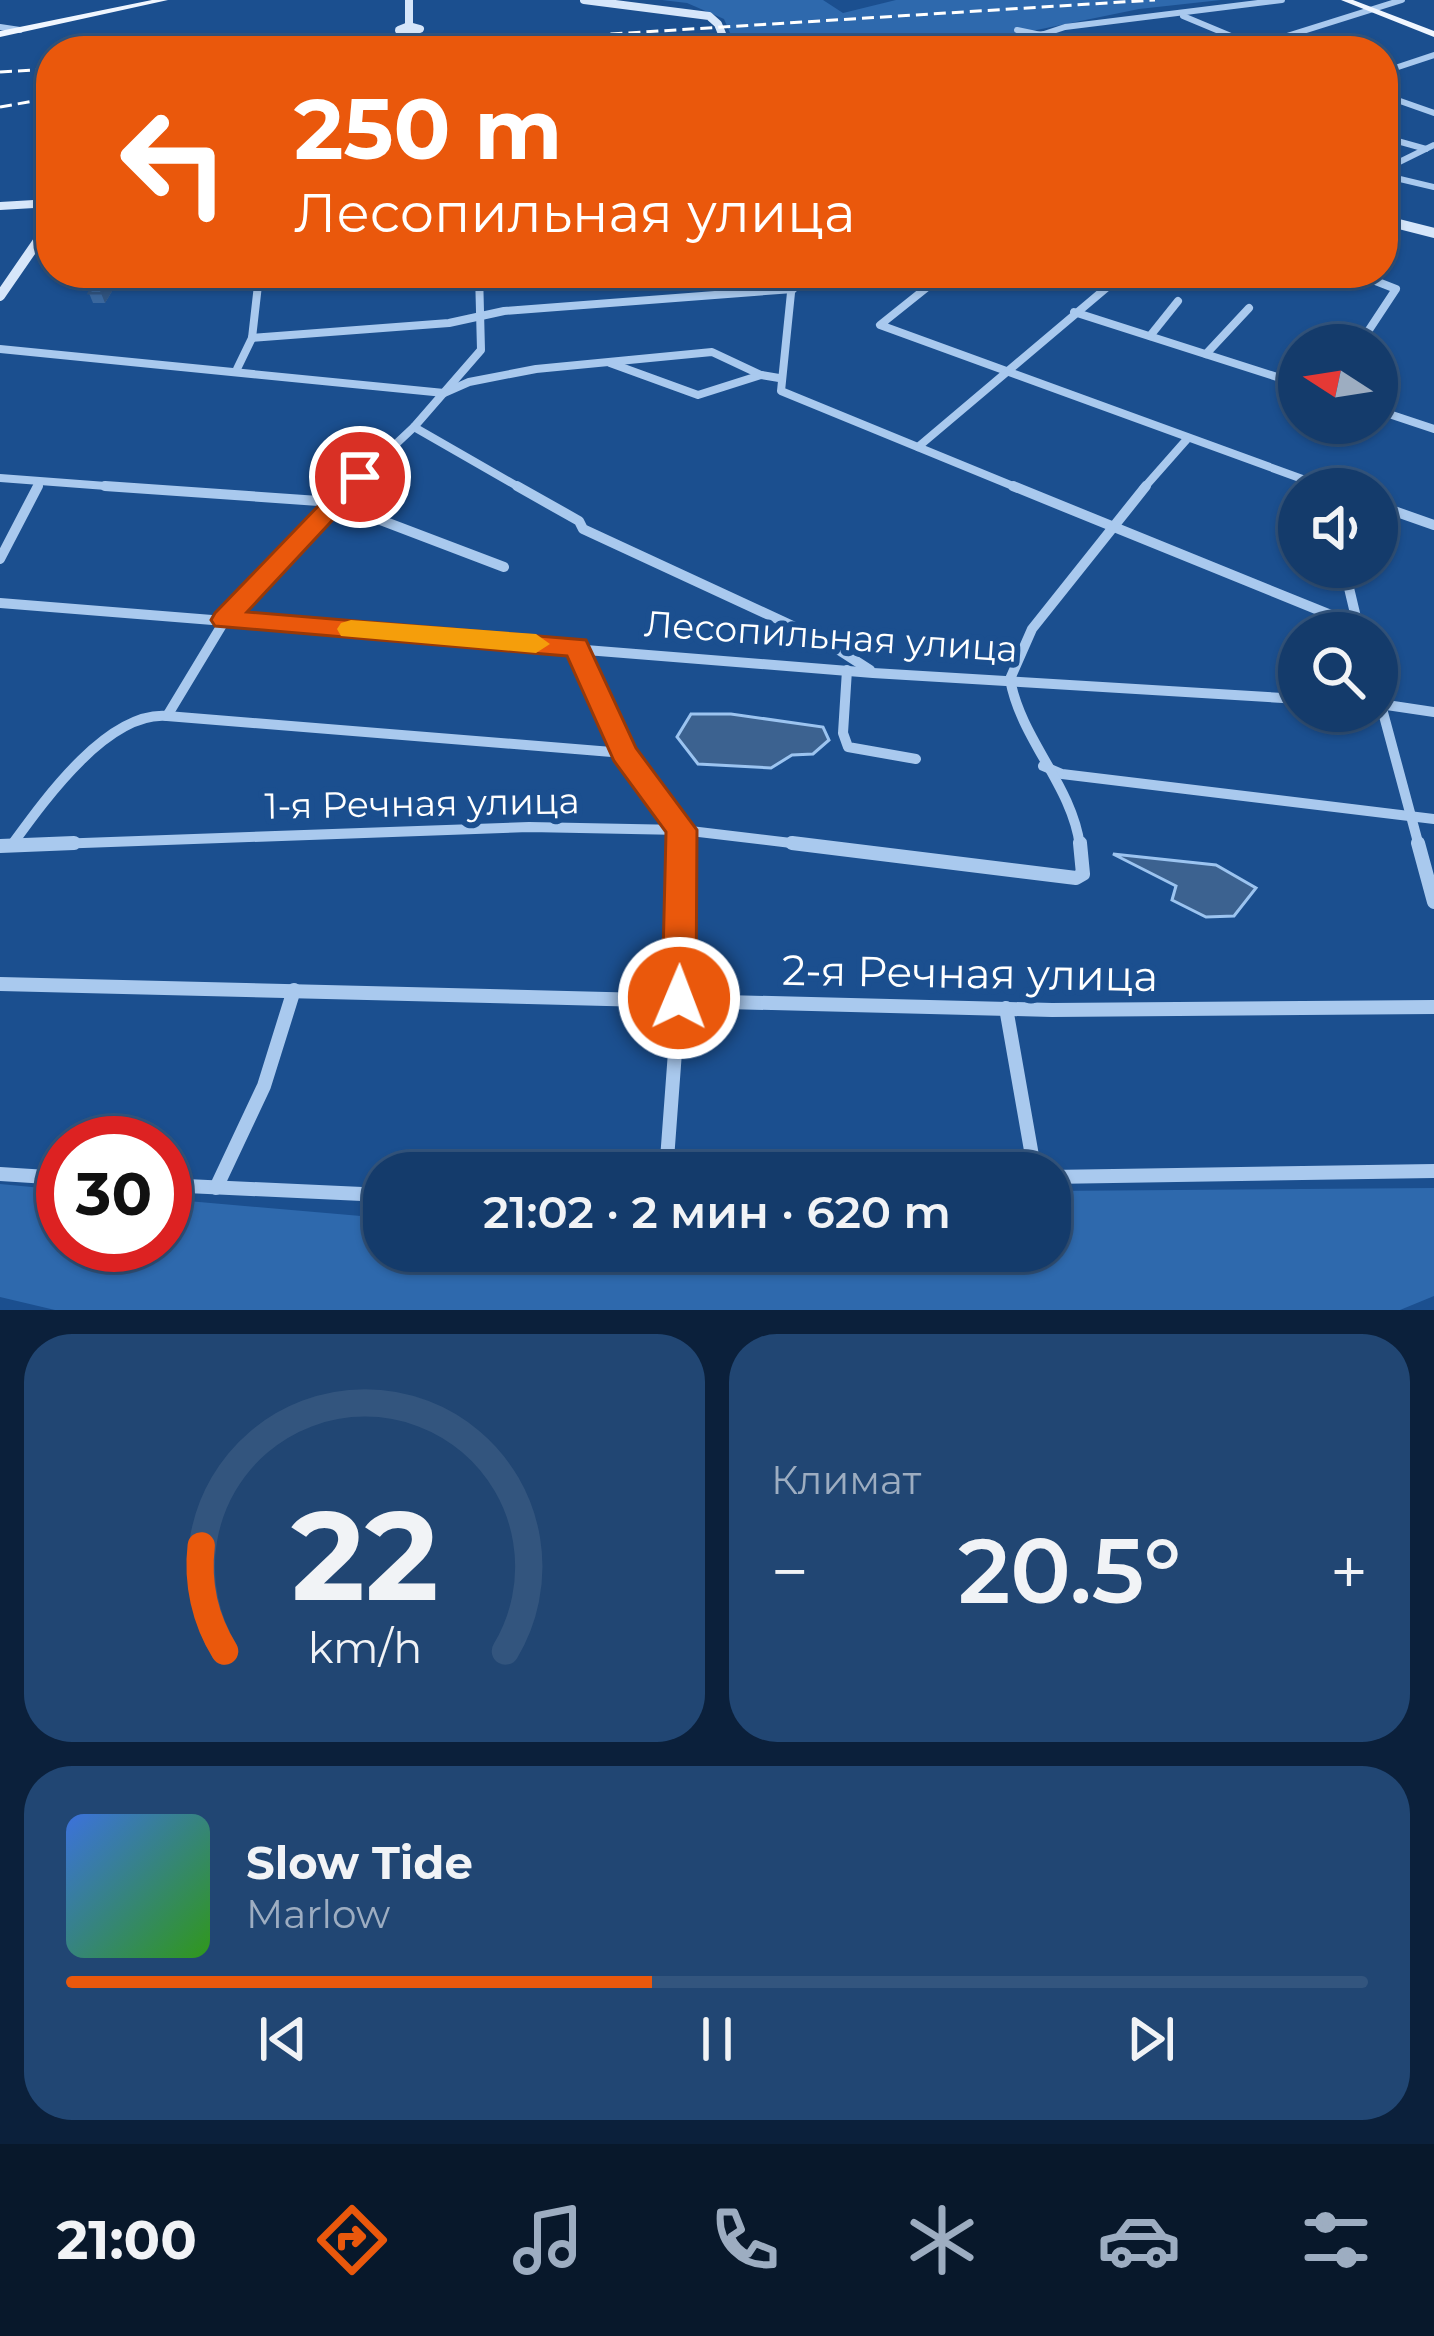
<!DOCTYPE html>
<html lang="ru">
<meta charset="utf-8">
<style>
body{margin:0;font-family:Montserrat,sans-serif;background:#214673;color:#f1f3f6;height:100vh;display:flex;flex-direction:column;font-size:45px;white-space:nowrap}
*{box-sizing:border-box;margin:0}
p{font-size:39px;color:#9dadc1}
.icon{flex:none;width:66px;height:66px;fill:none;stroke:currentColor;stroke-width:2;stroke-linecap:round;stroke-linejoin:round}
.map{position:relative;height:1310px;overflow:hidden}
.side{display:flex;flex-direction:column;gap:24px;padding:24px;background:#0b203b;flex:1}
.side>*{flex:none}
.top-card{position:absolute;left:36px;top:36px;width:1362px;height:252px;border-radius:48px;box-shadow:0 3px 9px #0004,0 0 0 3px #33557e;background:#ea580c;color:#fff;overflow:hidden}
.needle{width:78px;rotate:282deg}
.fabs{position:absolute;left:1278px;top:324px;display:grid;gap:24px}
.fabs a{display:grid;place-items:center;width:120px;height:120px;border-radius:50%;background:#143b6b;box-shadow:0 3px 9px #0004,0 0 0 3px #33557e;font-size:60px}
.speed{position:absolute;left:36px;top:1116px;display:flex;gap:24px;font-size:60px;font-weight:700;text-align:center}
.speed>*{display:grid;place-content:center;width:156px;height:156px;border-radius:50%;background:#143b6b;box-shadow:0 3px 9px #0004,0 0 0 3px #33557e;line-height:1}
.speed .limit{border:18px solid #d22;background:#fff;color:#111}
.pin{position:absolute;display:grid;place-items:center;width:102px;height:102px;color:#fff;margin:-51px;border:6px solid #fff;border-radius:50%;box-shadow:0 3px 12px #0007}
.me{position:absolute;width:132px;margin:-66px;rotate:1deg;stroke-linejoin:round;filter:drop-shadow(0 0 9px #0008)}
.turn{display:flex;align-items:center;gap:42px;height:252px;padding:0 60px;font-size:54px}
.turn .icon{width:156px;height:156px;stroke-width:2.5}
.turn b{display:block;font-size:84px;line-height:102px}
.big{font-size:90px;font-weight:600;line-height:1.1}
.side .widget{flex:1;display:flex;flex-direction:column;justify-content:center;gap:18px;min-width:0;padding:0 42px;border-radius:48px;background:#214673}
.side .dial{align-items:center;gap:0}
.dial svg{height:312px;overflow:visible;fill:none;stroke:#33557e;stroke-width:7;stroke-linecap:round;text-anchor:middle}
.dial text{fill:#f1f3f6;stroke:none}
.song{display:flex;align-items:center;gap:36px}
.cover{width:144px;height:144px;border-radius:18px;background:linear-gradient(135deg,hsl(220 70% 55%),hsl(110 70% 35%))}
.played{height:12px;border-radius:6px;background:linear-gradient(90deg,#ea580c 45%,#33557e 45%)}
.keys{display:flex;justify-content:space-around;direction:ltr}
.heat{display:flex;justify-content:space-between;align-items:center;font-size:66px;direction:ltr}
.side .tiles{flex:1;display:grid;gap:24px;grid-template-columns:1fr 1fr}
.widget:last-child{grid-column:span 2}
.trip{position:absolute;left:363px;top:1152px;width:708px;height:120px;border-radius:48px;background:#143b6b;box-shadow:0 3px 9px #0004,0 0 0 3px #33557e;font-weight:600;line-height:120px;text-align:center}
.tabs{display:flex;height:192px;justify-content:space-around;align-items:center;background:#08182b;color:#9dadc1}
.tabs .icon{width:84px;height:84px}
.tabs .active{color:#ea580c}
.tabs b{font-size:54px;color:#f1f3f6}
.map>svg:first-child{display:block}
.green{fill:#2e69ad}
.water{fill:#3c6290;stroke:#9cc4f0;stroke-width:3}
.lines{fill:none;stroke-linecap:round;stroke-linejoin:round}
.street-far3{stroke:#a9c9ee;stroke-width:6}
.street-far2{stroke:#a9c9ee;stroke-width:8}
.street-far1{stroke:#a9c9ee;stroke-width:10}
.street{stroke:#a9c9ee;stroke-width:14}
.secondary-far1{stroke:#d6e6fa;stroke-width:8}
.secondary{stroke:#d6e6fa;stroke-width:10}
.primary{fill:#f0f6ff;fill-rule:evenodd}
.rail{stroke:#fff;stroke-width:3;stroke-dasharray:12 6;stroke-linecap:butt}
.wall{fill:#3a679d}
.shaded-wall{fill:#305480}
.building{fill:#4478b7;stroke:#305480;stroke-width:3}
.route{fill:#ea580c;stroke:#983908;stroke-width:3}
.slow{fill:#f59e0b}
.labels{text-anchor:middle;stroke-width:12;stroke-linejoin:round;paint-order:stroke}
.street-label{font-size:36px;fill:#fff;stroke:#1b4f8f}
.near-street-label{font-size:42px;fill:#fff;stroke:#1b4f8f}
</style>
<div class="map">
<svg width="1434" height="1310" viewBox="0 0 1434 1310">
<rect width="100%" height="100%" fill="#1b4f8f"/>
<!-- green -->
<g class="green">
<polygon points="662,0 823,0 843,13 896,0 1221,0 1139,9 1022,33 812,51 737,49 724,19 687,3"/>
<polygon points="0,1184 63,1190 63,1245 165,1245 165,1199 384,1218 384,1251 1050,1251 1050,1191 1434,1188 1434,1296 1400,1310 55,1310 0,1297"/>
</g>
<!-- water -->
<g class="water">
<polygon points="691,714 731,714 823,727 829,740 813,754 792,755 771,768 698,764 677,737"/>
<polygon points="1113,854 1216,865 1256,888 1234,916 1206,917 1172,900 1176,886"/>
</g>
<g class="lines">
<!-- street-far3 -->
<g class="street-far3">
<polyline points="1183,16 1267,51"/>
<polyline points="0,27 20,30"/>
<polyline points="1017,30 1041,35 1065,27 1282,0"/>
<polyline points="862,51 1046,34 1067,51"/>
<polyline points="1239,51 1402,0"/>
<polyline points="1383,72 1434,55"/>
<polyline points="1383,95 1434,113"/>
<polyline points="1383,137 1426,149"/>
<polyline points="1383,170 1434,145"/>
<polyline points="1383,175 1434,187"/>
</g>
<!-- street-far2 -->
<g class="street-far2">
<polyline points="793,273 781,391 1020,489"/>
<polyline points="945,273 880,325 1330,489"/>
<polyline points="1355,273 1396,289 1359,345"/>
<polyline points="1074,312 1299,384"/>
<polyline points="1150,336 1178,301"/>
<polyline points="252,338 449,323 504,311 793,289"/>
<polyline points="0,349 444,393 469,382 536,369 712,352 761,375 779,378"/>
<polyline points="1206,354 1249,308"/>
<polyline points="610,363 698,395 761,375"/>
<polyline points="237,369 252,338 258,285"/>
<polyline points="1377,410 1434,429"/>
<polyline points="414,427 522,489"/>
<polyline points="918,447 1124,273"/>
<polyline points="0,478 146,489"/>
<polyline points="36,489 39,483"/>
<polyline points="348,489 414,427 481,350 479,273"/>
<polyline points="1143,489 1188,438"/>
</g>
<!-- street-far1 -->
<g class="street-far1">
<polyline points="105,486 333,502 504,567"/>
<polyline points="517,486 579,521 583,529 825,641 870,670"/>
<polyline points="1013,486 1358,626"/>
<polyline points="1321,486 1331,489"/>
<polyline points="1377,505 1434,525"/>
<polyline points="0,559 38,486"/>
<polyline points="1344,567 1359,630"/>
<polyline points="0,603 873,673 1299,699"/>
<polyline points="577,647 624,753 682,830 682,846"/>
<polyline points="847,670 843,733 848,747 916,759"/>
<polyline points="1377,690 1419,846"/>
<polyline points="1380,704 1434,712"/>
<polyline points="167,716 624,753"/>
<polyline points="1043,766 1062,774 1434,819"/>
<polyline points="0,846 529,827 682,830 816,846"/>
<path d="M 11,846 C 43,802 107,711 167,716 L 225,620 L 351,486"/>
<path d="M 1080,846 C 1072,785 1021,740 1010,679 L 1032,629 L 1146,486"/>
</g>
<!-- street -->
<g class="street">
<polyline points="792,843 1076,878 1083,874 1080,843"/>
<polyline points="1418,843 1434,902"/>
<polyline points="0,846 74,843"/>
<polyline points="0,984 1052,1010 1434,1007"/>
<polyline points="1006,1008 1035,1173"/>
<polyline points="666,1173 679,998 682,843"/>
<polyline points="0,1174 63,1178"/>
<polyline points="1050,1177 1434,1171"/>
<polyline points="165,1185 384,1195"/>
<polyline points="216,1188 264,1086 294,990"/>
</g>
<!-- secondary-far1 -->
<g class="secondary-far1">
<polyline points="409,0 409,26"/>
<polyline points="584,0 709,16 718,24 729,51"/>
<polygon points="409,26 420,29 399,30"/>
<polyline points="0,206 51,203"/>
</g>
<!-- secondary -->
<g class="secondary">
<polyline points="1383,220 1434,233"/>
<polyline points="0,296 51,222"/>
</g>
<!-- primary -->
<g class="primary">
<polygon points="152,0 168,0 0,37 0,31"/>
<polygon points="1341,0 1353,0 1434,31 1434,37"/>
</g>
<!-- rail -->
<g class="rail">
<polyline points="341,51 1155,0"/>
<polyline points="0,72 51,69"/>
<polyline points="0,107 51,98"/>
</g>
</g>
<!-- wall -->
<polygon class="wall" points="65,273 123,273 105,303 93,303 89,293 92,287 66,287 62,277"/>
<!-- shaded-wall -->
<polygon class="shaded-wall" points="113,273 123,273 105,303 101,293"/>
<!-- building -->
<polygon class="building" points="65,273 113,273 101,293 89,293 97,276 62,277"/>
<!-- route -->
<polygon class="route" points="360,469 372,477 368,482 247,612 586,640 636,748 697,830 696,998 691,1009 679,1013 667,1009 662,998 666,832 614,761 567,656 215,626 211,620 215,613 351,472"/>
<!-- slow -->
<polygon class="slow" points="351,620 536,634 550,644 536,653 341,636 337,629 341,623"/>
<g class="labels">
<!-- street labels -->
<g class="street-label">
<text transform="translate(831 636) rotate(4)" y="13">Лесопильная улица</text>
<text transform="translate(422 803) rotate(-1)" y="13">1-я Речная улица</text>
</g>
<!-- near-street labels -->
<g class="near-street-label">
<text transform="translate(970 973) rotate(1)" y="15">2-я Речная улица</text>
</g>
</g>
</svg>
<div class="fabs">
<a><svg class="needle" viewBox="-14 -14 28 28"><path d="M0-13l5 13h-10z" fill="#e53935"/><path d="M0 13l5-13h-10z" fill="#9dadc1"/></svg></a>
<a><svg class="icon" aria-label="sound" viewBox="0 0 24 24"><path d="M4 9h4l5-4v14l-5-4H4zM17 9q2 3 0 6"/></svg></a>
<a><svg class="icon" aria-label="search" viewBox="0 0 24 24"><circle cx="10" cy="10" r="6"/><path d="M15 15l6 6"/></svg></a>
</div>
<div class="speed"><div class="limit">30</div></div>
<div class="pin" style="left:360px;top:477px;background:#d93025"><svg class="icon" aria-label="arrive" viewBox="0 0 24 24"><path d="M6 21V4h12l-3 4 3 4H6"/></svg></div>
<svg class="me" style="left:679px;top:998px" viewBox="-20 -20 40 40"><circle r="17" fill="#ea580c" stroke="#fff" stroke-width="3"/><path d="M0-11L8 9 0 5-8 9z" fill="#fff"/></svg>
<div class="trip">21:02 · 2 мин · 620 m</div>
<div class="top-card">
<div class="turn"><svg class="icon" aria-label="left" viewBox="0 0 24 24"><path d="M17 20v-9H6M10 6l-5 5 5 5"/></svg><div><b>250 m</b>Лесопильная улица</div></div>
</div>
</div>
<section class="side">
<div class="tiles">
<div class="widget dial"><svg viewBox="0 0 100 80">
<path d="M14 69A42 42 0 1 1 86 69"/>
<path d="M14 69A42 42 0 0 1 8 42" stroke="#ea580c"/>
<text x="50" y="56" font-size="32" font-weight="700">22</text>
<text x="50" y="72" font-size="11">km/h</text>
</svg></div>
<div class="widget"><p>Климат</p>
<div class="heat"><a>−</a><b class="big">20.5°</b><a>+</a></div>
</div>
<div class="widget">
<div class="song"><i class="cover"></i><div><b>Slow Tide</b><p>Marlow</p></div></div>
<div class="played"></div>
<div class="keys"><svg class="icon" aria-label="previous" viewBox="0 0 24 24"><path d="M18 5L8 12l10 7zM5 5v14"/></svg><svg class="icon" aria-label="pause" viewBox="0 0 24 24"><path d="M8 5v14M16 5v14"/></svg><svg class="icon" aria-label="next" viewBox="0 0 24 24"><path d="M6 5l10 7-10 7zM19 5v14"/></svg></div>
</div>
</div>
</section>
<nav class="tabs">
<b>21:00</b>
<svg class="icon active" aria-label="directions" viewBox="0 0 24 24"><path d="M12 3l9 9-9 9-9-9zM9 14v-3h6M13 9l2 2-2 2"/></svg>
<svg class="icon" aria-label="music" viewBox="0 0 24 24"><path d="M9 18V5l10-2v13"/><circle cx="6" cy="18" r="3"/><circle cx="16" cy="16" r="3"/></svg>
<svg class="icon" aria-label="phone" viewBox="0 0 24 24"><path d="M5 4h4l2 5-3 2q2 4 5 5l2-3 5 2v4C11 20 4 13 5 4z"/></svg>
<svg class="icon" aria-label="climate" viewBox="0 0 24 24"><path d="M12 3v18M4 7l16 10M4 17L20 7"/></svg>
<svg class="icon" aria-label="car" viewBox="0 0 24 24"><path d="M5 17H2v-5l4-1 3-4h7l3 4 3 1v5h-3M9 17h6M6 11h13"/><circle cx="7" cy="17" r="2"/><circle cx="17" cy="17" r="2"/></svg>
<svg class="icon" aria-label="filters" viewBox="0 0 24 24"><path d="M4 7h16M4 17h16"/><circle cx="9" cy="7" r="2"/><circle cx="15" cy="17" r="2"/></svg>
</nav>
